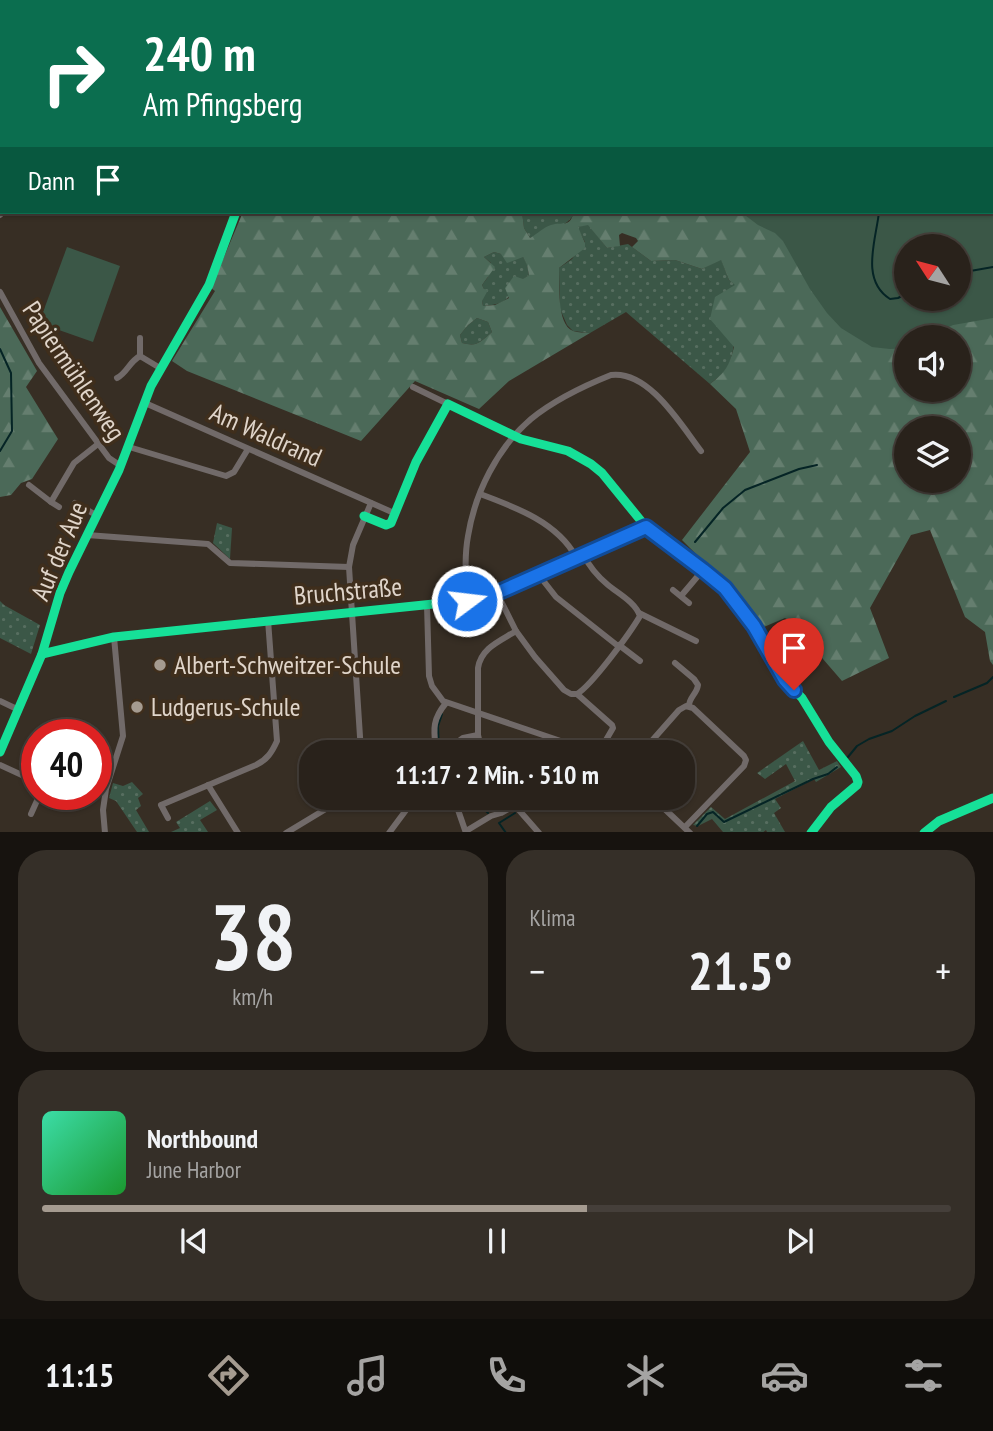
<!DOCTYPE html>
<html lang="de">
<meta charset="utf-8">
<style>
body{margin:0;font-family:"PT Sans Narrow",sans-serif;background:#352f28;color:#f1f3f6;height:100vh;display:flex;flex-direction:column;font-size:26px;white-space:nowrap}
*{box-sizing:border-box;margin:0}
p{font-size:23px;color:#a5a4a3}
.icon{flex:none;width:38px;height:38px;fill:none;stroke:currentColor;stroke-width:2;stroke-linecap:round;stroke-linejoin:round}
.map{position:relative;height:832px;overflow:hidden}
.side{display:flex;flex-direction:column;gap:18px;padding:18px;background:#17130f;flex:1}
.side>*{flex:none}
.guide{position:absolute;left:0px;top:0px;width:994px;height:214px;box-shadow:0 2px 5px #0004,0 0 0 2px #453f3a;background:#0b6e4f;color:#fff;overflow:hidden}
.needle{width:46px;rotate:306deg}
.fabs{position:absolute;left:894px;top:234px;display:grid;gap:14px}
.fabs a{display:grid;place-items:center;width:77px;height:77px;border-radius:50%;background:#29221b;box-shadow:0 2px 5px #0004,0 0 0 2px #453f3a;font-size:35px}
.speed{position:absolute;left:21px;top:719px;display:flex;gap:14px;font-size:35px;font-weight:700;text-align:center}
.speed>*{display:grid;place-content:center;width:91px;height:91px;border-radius:50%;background:#29221b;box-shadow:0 2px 5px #0004,0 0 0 2px #453f3a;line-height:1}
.speed .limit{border:10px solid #d22;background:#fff;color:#111}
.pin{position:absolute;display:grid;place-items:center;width:60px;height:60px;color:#fff;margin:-72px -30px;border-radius:50% 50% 50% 0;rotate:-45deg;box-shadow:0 0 7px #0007}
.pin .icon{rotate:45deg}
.me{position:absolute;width:77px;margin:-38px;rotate:75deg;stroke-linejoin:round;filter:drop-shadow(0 0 5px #0008)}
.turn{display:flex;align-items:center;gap:24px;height:147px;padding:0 28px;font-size:32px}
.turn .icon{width:91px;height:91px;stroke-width:2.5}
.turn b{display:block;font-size:49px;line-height:60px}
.then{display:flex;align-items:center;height:66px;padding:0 28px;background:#0003;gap:14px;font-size:26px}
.big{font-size:52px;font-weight:600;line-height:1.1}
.side .widget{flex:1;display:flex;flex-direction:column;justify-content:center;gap:10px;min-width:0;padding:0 24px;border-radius:28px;background:#352f28}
.side .dial{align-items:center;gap:0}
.dial b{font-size:91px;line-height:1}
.song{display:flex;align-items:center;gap:21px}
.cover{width:84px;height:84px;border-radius:10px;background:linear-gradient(135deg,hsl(160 70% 55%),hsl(130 70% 35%))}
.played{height:7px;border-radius:4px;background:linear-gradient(90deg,#a59b90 60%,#453f3a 60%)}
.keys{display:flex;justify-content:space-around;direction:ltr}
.heat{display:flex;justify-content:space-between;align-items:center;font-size:38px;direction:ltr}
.side .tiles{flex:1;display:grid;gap:18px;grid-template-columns:1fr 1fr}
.widget:last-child{grid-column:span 2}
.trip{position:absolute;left:299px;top:740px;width:396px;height:70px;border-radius:28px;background:#29221b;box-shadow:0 2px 5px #0004,0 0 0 2px #453f3a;font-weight:600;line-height:70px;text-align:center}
.menu{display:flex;height:112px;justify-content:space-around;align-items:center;background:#100e0b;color:#a5a4a3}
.menu .icon{width:49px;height:49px}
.menu .active{color:#a59b90}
.menu b{font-size:32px;color:#f1f3f6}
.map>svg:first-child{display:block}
.grass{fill:url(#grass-dots)}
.forest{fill:url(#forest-firs);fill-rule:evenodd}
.park{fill:#3b5747;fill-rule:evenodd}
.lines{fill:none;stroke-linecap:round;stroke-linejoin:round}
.stream{stroke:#052425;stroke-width:2}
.street{stroke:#716a69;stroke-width:6}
.fast{stroke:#16e098;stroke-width:9}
.rail-casing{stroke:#726b66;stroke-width:4.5}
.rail{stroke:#3f2e1c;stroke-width:2;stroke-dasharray:5;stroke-linecap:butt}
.route-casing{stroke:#114b97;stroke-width:18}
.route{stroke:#1a73e8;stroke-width:12}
.poi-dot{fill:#a59b90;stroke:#3f2e1c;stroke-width:2.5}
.labels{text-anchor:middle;stroke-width:7;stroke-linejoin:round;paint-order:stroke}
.street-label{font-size:26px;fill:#e0d5ca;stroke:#3f2e1c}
.poi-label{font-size:26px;fill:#e0d5ca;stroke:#3f2e1c;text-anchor:start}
</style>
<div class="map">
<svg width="993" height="833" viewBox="0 0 993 833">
<defs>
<pattern id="grass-dots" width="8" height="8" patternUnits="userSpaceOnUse" patternTransform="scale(1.75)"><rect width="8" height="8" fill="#3b5747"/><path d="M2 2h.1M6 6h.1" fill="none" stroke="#576e60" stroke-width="1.8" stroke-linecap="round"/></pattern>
<pattern id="forest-firs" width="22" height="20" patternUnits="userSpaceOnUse" patternTransform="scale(1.75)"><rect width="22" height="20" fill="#4b6958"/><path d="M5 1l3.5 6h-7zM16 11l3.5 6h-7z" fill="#657e6f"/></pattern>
</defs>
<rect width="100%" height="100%" fill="#372e24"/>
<!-- grass -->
<g class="grass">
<polygon points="382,0 713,0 714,2 382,2"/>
<path d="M 522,212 L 575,212 C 568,228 545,232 530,238 L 524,228 Z"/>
<path d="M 588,224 L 607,248 L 628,244 L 651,261 L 675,260 L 702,269 L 721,259 L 729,280 L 736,285 C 735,308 738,342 729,364 C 725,373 717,378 710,384 L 626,312 L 590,333 L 573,331 L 567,325 L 560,309 L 559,268 L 572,259 L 585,242 L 577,227 Z"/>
<path d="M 494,252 L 501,254 L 523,257 L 527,264 L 529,275 C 508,289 516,304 483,306 L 482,301 L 484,289 L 482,285 L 488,277 L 491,263 L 484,257 Z"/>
<path d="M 477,318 L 488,322 L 492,332 C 480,342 478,347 462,343 L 460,335 L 468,325 Z"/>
<polygon points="217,523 232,528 230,559 213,543"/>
<polygon points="0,601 4,605 40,625 31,654 0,638"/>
<polygon points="803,741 819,770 837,761 841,767 816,782 814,779 775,799 781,808 774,813 785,832 767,832 766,830 762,833 723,832 712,819 698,826 693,825 711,807 725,819 795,781 786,764 765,779 757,773"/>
<polygon points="132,782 143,794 138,798 141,806 136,810 149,832 137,832 116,801 109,798 113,783 123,786"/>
<polygon points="210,801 217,810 200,820 208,832 171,832 180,828 176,822"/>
</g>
<!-- forest -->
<g class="forest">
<polygon points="0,0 104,0 105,2 2,2 2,210 0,212"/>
<path d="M 955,0 L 993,0 L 993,665 L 990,661 L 985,632 L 965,617 L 930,530 L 911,535 L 870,608 L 889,658 L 842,681 L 791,622 L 785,618 L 759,629 L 728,586 L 682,540 L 750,452 L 736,409 L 710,384 C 726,372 729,366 734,347 L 710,319 L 715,297 L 735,285 L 729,280 L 721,260 L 702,269 L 675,260 L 651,261 L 632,247 L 638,241 L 636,238 L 622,233 L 619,235 L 620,246 L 607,248 L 588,225 L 578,227 L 585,243 L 585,248 L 559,268 C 560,283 556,324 573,331 C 578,333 585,332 590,333 L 509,381 L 479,409 L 415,381 L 361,441 L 187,371 L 172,361 L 215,291 L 211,288 L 243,212 L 522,212 L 524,228 L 530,238 C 537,234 544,227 551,225 C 563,221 569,229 574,212 L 992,212 L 992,2 ZM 906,247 L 959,247 L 959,299 L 906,299 ZM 494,252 L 501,254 L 507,263 L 523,257 L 527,265 L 529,275 L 523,279 L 514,276 L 505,288 L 509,298 L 495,305 L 483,306 L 482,301 L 488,290 L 484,289 L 482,285 L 495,267 L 484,257 ZM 477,318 L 488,322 L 492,332 C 480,342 478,347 462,343 L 460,335 L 468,325 ZM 906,338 L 959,338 L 959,390 L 906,390 ZM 906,429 L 959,429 L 959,481 L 906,481 Z"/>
<polygon points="0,307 37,371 26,387 58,439 32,479 21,483 11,495 0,497"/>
</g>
<!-- park -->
<g class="park">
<path d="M 717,0 L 993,0 L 993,318 L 953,325 L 926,338 L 906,338 L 906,348 L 890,349 L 872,347 L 841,328 L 827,313 L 810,289 L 783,241 L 775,233 L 758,225 L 741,212 L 992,212 L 992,2 L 716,2 ZM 906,247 L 959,247 L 959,299 L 906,299 Z"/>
<polygon points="67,247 120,266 93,342 39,323"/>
</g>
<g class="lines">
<!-- stream -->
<g class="stream">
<polyline points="171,0 171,2"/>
<polyline points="217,2 217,0"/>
<polyline points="0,163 2,163"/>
<path d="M 879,212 C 876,240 860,280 890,299 L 898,298 L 906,294"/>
<polyline points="959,273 993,267"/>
<polyline points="0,349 11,373 12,431 0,451"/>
<polyline points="695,542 723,508 745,490 799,469 817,465"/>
<polyline points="954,697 987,683 993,677"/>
<polyline points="439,752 438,726 442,714"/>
<polyline points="848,757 857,746 869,739 892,731 915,716 946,701"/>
<polyline points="473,798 488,813"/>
<polyline points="522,807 531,798"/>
<polyline points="697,826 707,814 713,812 724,822 813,779 828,774 837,767"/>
<polyline points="506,833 499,823 515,813"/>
</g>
<!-- street -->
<g class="street">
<polyline points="270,2 274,0"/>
<polyline points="0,179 2,180"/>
<polyline points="0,215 3,212"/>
<polyline points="0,292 39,363 109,458 121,466"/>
<polyline points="140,338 140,356 160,368"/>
<path d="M 117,378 C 127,373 129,362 140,356"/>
<polyline points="413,387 448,404"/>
<polyline points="145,403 394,513"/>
<polyline points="129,447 226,476 234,472 248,449"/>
<polyline points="29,485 51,502"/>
<path d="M 480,494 C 515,507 557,522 576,557"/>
<polyline points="75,503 96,515"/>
<polyline points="59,507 51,502 74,463 98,444"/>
<polyline points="87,535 208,544 230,563 349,567"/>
<polyline points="538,574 556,597 618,646"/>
<polyline points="673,590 689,603"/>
<polyline points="497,593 516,631 535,657 564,690 571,694 577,694 612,725 613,728 599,752"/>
<polyline points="681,596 703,570"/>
<path d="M 467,601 C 466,579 464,558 468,536 C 475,493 497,448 531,419 C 553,401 586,385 611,375 C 649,370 681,425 701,451"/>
<polyline points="427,605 429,676 432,686 443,701 593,752"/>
<polyline points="639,613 696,641"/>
<polyline points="619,645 640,661"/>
<path d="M 675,663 L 694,679 L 698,685 C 697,694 689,697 689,706"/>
<path d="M 577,694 C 592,685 630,633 640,616 C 635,602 619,594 608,585 C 597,576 589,566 583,554"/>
<polyline points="0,701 19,710"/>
<polyline points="455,744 463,738 478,735"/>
<polyline points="361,752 349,567 353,545 371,503"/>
<path d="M 436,752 C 434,731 431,721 446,703"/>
<path d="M 482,752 L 478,735 L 478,668 C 481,648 500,641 516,631"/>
<polyline points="642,752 679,710 686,706 693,708 744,756 746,760 744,766 685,827"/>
<polyline points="0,765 37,782"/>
<polyline points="208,785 238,833"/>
<polyline points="653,798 690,833"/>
<polyline points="457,801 456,804 466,833"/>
<polyline points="31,814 40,794"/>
<path d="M 168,818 L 161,805 L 256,765 C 267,760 272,752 277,741 L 268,620"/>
<polyline points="466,831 491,816 501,813 512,807 518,809 539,833"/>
<polyline points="105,833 103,810 106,789 123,736 114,637"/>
<polyline points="286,833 344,798"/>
<polyline points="389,833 415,798"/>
</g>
<!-- fast -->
<g class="fast">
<polyline points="364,516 386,525 391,523 416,462 448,404 521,439 568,451 591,464 602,473 646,527 725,588 754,626 785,680 802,698 829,742 856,776 858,782 857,785 831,807 811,833"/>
<polyline points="42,654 114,637 482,599 646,527"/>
<polyline points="0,752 42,654 60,593 69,572 119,470 151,386 209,285 236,212"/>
<polyline points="924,833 939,821 993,798"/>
</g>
<!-- rail casing -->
<g class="rail-casing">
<g id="rail">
<polyline points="237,2 238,0"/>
<polyline points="0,189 2,187"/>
</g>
</g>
<!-- rail -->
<use href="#rail" class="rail"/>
</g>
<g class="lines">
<!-- route casing -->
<g class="route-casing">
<polyline id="route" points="467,601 482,598 497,593 646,527 703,570 725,588 754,626 785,680 794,690"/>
</g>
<!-- route -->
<use href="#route" class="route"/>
</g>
<!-- markers -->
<g class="poi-dot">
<circle cx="160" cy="665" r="7"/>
<circle cx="137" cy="707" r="7"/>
</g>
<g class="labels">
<!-- street labels -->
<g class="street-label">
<text transform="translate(74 371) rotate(56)" y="9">Papiermühlenweg</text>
<text transform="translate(266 435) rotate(24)" y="9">Am Waldrand</text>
<text transform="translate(59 551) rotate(-67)" y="9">Auf der Aue</text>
<text transform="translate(348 591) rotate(-5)" y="9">Bruchstraße</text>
</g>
<!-- poi labels -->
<g class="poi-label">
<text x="174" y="674">Albert-Schweitzer-Schule</text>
<text x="151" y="716">Ludgerus-Schule</text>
</g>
</g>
</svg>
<div class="fabs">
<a><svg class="needle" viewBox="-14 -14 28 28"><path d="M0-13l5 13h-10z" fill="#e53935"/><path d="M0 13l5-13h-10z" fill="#a5a4a3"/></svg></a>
<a><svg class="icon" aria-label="sound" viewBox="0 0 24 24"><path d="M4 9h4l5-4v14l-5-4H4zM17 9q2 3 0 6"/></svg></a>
<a><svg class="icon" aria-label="layers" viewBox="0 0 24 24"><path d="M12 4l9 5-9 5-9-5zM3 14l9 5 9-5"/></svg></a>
</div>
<div class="speed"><div class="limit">40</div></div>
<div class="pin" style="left:794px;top:690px;background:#d93025"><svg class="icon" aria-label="arrive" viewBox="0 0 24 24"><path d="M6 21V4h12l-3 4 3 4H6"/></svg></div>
<svg class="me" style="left:467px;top:601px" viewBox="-20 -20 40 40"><circle r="17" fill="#1a73e8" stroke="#fff" stroke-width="3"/><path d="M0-11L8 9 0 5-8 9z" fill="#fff"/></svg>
<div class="trip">11:17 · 2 Min. · 510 m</div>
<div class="guide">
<div class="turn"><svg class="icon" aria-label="right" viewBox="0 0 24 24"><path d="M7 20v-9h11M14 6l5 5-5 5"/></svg><div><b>240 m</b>Am Pfingsberg</div></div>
<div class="then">Dann<svg class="icon" aria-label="arrive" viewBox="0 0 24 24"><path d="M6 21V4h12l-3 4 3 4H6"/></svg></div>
</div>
</div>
<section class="side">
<div class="tiles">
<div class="widget dial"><b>38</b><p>km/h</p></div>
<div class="widget"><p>Klima</p>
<div class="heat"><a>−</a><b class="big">21.5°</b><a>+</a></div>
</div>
<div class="widget">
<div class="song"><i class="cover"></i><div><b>Northbound</b><p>June Harbor</p></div></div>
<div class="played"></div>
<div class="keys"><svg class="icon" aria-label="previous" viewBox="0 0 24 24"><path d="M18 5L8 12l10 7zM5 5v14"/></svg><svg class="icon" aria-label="pause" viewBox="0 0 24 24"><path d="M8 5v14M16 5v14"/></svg><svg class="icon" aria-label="next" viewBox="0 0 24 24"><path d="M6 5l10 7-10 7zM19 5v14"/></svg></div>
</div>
</div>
</section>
<nav class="menu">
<b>11:15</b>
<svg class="icon active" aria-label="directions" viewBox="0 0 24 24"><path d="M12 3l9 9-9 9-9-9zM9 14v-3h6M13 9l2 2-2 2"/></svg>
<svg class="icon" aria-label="music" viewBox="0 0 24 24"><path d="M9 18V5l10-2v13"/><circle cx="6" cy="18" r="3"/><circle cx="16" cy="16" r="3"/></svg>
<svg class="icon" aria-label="phone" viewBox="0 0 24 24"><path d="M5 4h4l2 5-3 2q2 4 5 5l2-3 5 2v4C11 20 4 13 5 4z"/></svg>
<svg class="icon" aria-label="climate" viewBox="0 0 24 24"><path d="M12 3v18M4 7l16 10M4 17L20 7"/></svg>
<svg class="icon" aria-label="car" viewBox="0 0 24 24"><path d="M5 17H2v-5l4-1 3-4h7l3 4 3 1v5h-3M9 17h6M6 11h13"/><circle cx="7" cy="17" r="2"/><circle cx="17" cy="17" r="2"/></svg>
<svg class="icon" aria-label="filters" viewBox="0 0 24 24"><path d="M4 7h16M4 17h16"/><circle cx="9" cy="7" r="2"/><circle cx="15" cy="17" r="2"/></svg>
</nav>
